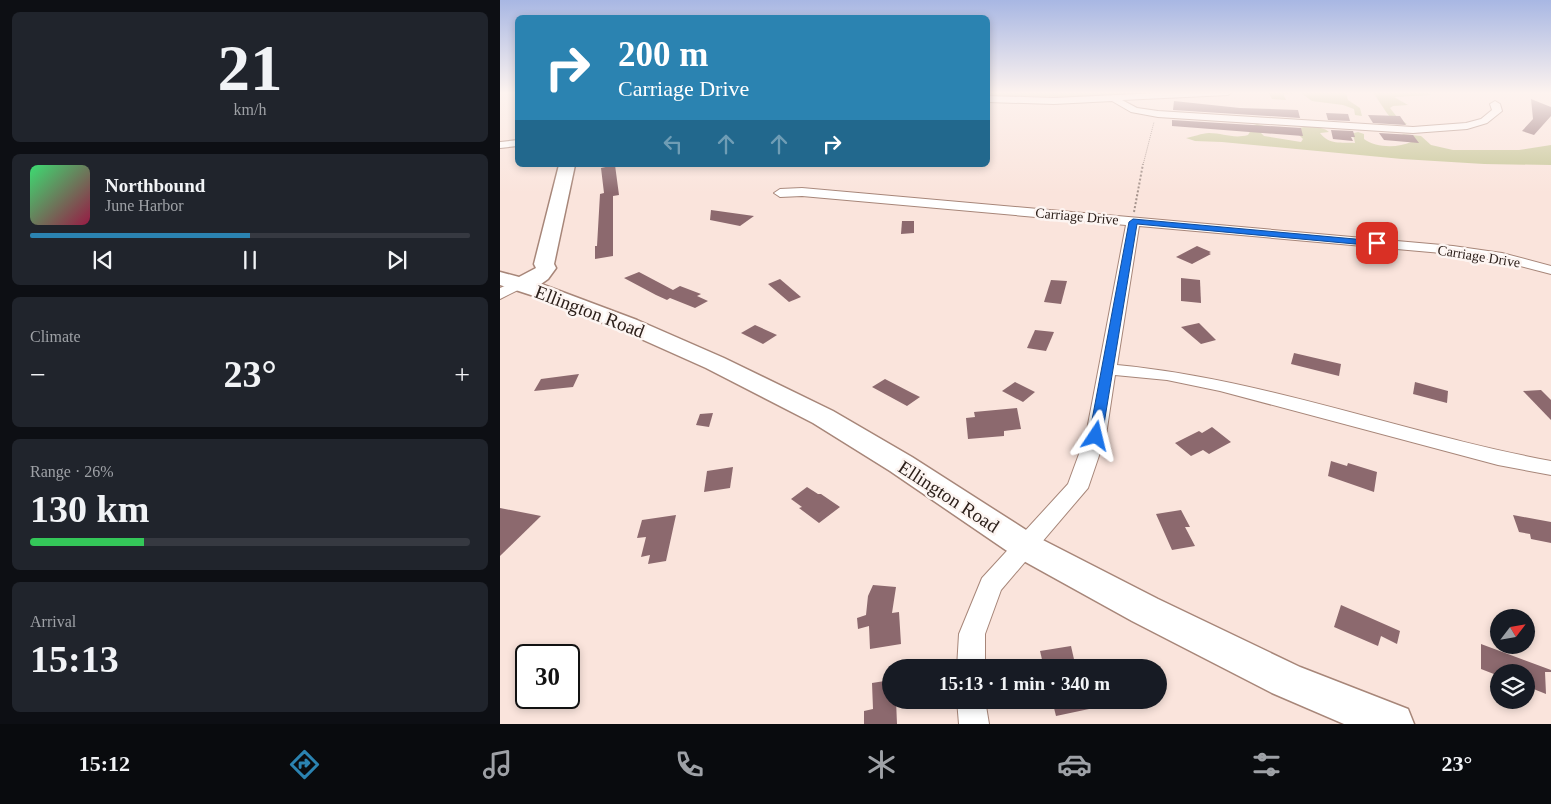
<!DOCTYPE html>
<meta charset="utf-8">
<style>
body{margin:0;font-family:"Times New Roman",serif;background:#20242c;color:#f1f3f6;height:100vh;display:flex;flex-direction:column;font-size:19px;white-space:nowrap}
*{box-sizing:border-box;margin:0}
p{font-size:16px;color:#9ea1a6}
.icon{flex:none;width:28px;height:28px;fill:none;stroke:currentColor;stroke-width:2;stroke-linecap:round;stroke-linejoin:round}
.map{position:relative;flex:1;overflow:hidden}
.side{display:flex;flex-direction:column;gap:12px;padding:12px;background:#0d0f14;width:500px}
.side>*{flex:none}
.hud{position:absolute;left:15px;top:15px;width:475px;height:152px;border-radius:8px;box-shadow:0 2px 8px #0003;background:#2b83b1;color:#fff;overflow:hidden}
.needle{width:32px;rotate:59deg}
.controls{position:absolute;left:990px;top:609px;display:grid;gap:10px}
.controls a{display:grid;place-items:center;width:45px;height:45px;border-radius:50%;background:#171b24;box-shadow:0 2px 8px #0003;font-size:25px}
.speed{position:absolute;left:15px;top:644px;display:flex;gap:10px;font-size:25px;font-weight:700;text-align:center}
.speed>*{display:grid;place-content:center;width:65px;height:65px;border-radius:50%;background:#171b24;box-shadow:0 2px 8px #0003;line-height:1}
.speed .limit{border:2px solid #111;border-radius:8px;background:#fff;color:#111}
.pin{position:absolute;display:grid;place-items:center;width:42px;height:42px;color:#fff;margin:-21px;border-radius:10px;box-shadow:0 2px 8px #0006}
.me{position:absolute;width:55px;margin:-28px;rotate:10deg;stroke-linejoin:round;filter:drop-shadow(0 0 4px #0008)}
.turn{display:flex;align-items:center;gap:18px;height:105px;padding:0 20px;font-size:22px}
.turn .icon{width:65px;height:65px;stroke-width:2.5}
.turn b{display:block;font-size:35px;line-height:42px}
.lanes{display:flex;align-items:center;height:48px;padding:0 20px;background:#0003;justify-content:center;gap:25px;direction:ltr}
.lanes .off{opacity:.35}
.big{font-size:38px;font-weight:700;line-height:1.1}
.side .card{flex:1;display:flex;flex-direction:column;justify-content:center;gap:8px;min-width:0;padding:0 18px;border-radius:8px;background:#20242c}
.side .dial{align-items:center;gap:0}
.dial b{font-size:65px;line-height:1}
.song{display:flex;align-items:center;gap:15px}
.cover{width:60px;height:60px;border-radius:8px;background:linear-gradient(135deg,hsl(140 70% 55%),hsl(340 70% 35%))}
.played{height:5px;border-radius:2px;background:linear-gradient(90deg,#2b83b1 50%,#363941 50%)}
.keys{display:flex;justify-content:space-around;direction:ltr}
.heat{display:flex;justify-content:space-between;align-items:center;font-size:28px;direction:ltr}
.charge{height:8px;border-radius:4px;background:linear-gradient(90deg,#34c759 26%,#363941 0)}
.trip{position:absolute;left:382px;top:659px;width:285px;height:50px;border-radius:25px;background:#171b24;box-shadow:0 2px 8px #0003;font-weight:700;line-height:50px;text-align:center}
.menu{display:flex;height:80px;justify-content:space-around;align-items:center;background:#090b0e;color:#9ea1a6}
.menu .icon{width:35px;height:35px}
.menu .selected{color:#2b83b1}
.menu b{font-size:22px;color:#f1f3f6}
main{display:flex;flex:1;min-height:0}
.map>svg:first-child{display:block}
.green{fill:#c6c696}
.building{fill:#8c696e}
.lines{fill:none;stroke-linecap:round;stroke-linejoin:round}
.street-casing{stroke:#a78679;stroke-width:2}
.secondary-casing{stroke:#a78679;stroke-width:3}
.path-far1{stroke:#a5938c;stroke-width:1;stroke-dasharray:1 1;stroke-linecap:butt}
.path{stroke:#a5938c;stroke-width:2;stroke-dasharray:2 2;stroke-linecap:butt}
.street{fill:#fff;fill-rule:evenodd}
.secondary{fill:#fff;fill-rule:evenodd}
.route{fill:#1a73e8;stroke:#114b97}
.labels{text-anchor:middle;stroke-width:5;stroke-linejoin:round;paint-order:stroke}
.far-street-label{font-size:14px;fill:#2d201b;stroke:#fdf5f2}
.near-street-label{font-size:19px;fill:#2d201b;stroke:#fdf5f2}
</style>
<main>
<section class="side">
<div class="card dial"><b>21</b><p>km/h</p></div>
<div class="card">
<div class="song"><i class="cover"></i><div><b>Northbound</b><p>June Harbor</p></div></div>
<div class="played"></div>
<div class="keys"><svg class="icon" aria-label="previous" viewBox="0 0 24 24"><path d="M18 5L8 12l10 7zM5 5v14"/></svg><svg class="icon" aria-label="pause" viewBox="0 0 24 24"><path d="M8 5v14M16 5v14"/></svg><svg class="icon" aria-label="next" viewBox="0 0 24 24"><path d="M6 5l10 7-10 7zM19 5v14"/></svg></div>
</div>
<div class="card"><p>Climate</p>
<div class="heat"><a>−</a><b class="big">23°</b><a>+</a></div>
</div>
<div class="card"><p>Range · 26%</p><b class="big">130 km</b><div class="charge"></div></div>
<div class="card"><p>Arrival</p><b class="big">15:13</b></div>
</section>
<div class="map">
<svg width="1051" height="724" viewBox="0 0 1051 724">
<rect width="100%" height="100%" fill="#fae4dc"/>
<!-- green -->
<g class="green">
<polygon points="488,92 679,92 571,97 488,96"/>
<polygon points="848,92 846,93 848,100 860,108 862,116 855,115 854,109 843,105 812,101 801,93 784,94 784,96 786,100 772,99 769,93"/>
<path d="M 872,92 L 927,92 L 931,95 L 894,97 L 908,105 L 893,106 L 890,108 L 897,117 L 907,124 C 890,127 882,102 872,92 Z"/>
<path d="M 757,124 L 764,126 L 764,130 L 761,133 L 764,136 L 801,142 L 803,139 L 799,135 L 799,128 C 807,126 823,126 829,132 L 820,133 C 829,145 841,142 855,143 L 854,138 L 850,134 L 858,132 L 864,134 L 864,139 C 876,148 898,148 911,142 L 902,134 L 921,136 L 931,145 L 953,150 L 1019,150 L 1051,145 L 1051,165 L 984,164 L 902,159 L 722,142 L 695,141 L 686,138 C 693,137 702,133 709,133 C 723,133 733,139 748,135 L 754,125 Z"/>
</g>
<!-- building -->
<g class="building">
<polygon points="1031,99 1051,107 1051,116 1034,135 1022,131 1033,119"/>
<polygon points="674,101 740,108 798,110 800,118 673,110"/>
<polygon points="826,113 848,114 850,121 828,120"/>
<polygon points="868,115 900,116 906,125 873,123"/>
<polygon points="672,120 801,128 803,136 672,126"/>
<polygon points="831,130 853,131 855,137 851,137 853,141 833,139"/>
<polygon points="879,133 913,135 919,143 884,140"/>
<polygon points="115,165 119,195 113,196 113,256 95,259 95,246 97,246 100,194 104,193 101,168"/>
<polygon points="211,210 254,216 240,226 210,220"/>
<polygon points="402,221 414,221 414,233 401,234"/>
<polygon points="697,246 711,252 709,253 711,254 692,264 676,257"/>
<polygon points="139,272 173,290 180,286 201,294 197,296 208,301 195,308 170,298 167,300 156,295 124,278"/>
<polygon points="681,278 700,280 701,303 681,301"/>
<polygon points="280,279 301,297 289,302 268,284"/>
<polygon points="551,280 567,281 561,304 544,302"/>
<polygon points="699,323 716,340 701,344 681,327"/>
<polygon points="255,325 277,335 263,344 241,333"/>
<polygon points="535,330 554,332 546,351 527,348"/>
<polygon points="794,353 841,364 839,376 791,364"/>
<polygon points="79,374 73,387 34,391 41,379"/>
<polygon points="385,379 412,393 420,397 407,406 372,387"/>
<polygon points="515,382 535,392 523,402 502,391"/>
<polygon points="915,382 948,391 947,403 913,394"/>
<polygon points="1041,390 1051,400 1051,420 1023,391"/>
<polygon points="517,408 521,429 504,431 504,436 468,439 466,418 475,417 474,412"/>
<polygon points="213,413 209,427 196,425 200,414"/>
<polygon points="712,427 731,442 709,454 703,450 691,456 675,443 699,431 702,433"/>
<polygon points="831,461 847,466 848,463 877,472 874,492 828,476"/>
<polygon points="233,467 230,488 204,492 207,471"/>
<polygon points="307,487 318,494 321,494 340,507 319,523 299,508 302,507 291,499"/>
<polygon points="0,508 41,516 0,556"/>
<polygon points="681,510 690,527 685,527 695,546 672,550 656,514"/>
<polygon points="176,515 166,561 148,564 150,555 141,557 146,537 137,538 142,520"/>
<polygon points="1013,515 1051,522 1051,543 1031,539 1030,534 1019,532"/>
<polygon points="373,585 396,587 392,613 399,612 401,644 370,649 369,626 358,629 357,618 366,615 368,596"/>
<polygon points="841,605 900,631 897,644 881,636 878,646 834,627"/>
<polygon points="981,644 1051,670 1051,672 1045,672 1046,694 1026,686 1026,672 999,672 999,676 981,669"/>
<polygon points="571,646 576,668 544,668 540,651"/>
<polygon points="391,680 391,700 396,700 397,724 364,724 364,711 373,709 372,683"/>
<polygon points="552,700 608,700 608,705 556,716"/>
</g>
<g class="lines">
<!-- street casing -->
<g class="street-casing">
<g id="street">
<polygon points="679,92 732,92 728,95 622,100 637,108 658,111 913,127 966,123 981,119 992,110 990,104 995,101 1000,104 1002,111 987,123 967,129 913,133 658,117 631,112 612,101 554,104 488,102 488,96 554,98"/>
<polygon points="18,140 18,146 0,148 0,142"/>
<path d="M 302,188 L 953,246 L 1002,253 L 1051,266 L 1051,274 L 1001,261 L 953,254 L 639,226 L 617,365 C 765,379 905,434 1051,461 L 1051,475 L 998,465 L 720,391 L 667,380 L 615,375 L 606,435 L 588,488 L 501,590 L 485,634 L 485,668 L 457,668 L 459,634 L 482,578 L 568,484 L 586,435 L 626,225 L 302,196 L 280,197 L 274,193 L 280,189 Z"/>
<polygon points="19,280 24,281 26,284 24,287 0,299 0,288"/>
<polygon points="457,700 485,700 489,724 459,724"/>
</g>
</g>
<!-- secondary casing -->
<g class="secondary-casing">
<polygon id="secondary" points="59,165 75,165 54,264 56,268 48,279 41,284 137,320 224,358 333,411 412,457 537,537 658,599 800,667 908,709 914,724 844,724 772,693 632,621 513,555 390,471 313,423 206,368 121,330 34,296 0,285 0,272 19,277 36,268 34,264"/>
</g>
<!-- path-far1 -->
<polyline class="path-far1" points="643,165 654,122"/>
<!-- path -->
<polyline class="path" points="634,212 643,164"/>
<!-- street -->
<use href="#street" class="street"/>
<!-- secondary -->
<use href="#secondary" class="secondary"/>
</g>
<!-- sky -->
<linearGradient id="sky" x2="0" y2="1"><stop stop-color="#a8b7e3"/><stop offset="0.48" stop-color="#fdf3ef"/><stop offset="1" stop-color="#fdf3ef" stop-opacity="0"/></linearGradient>
<rect width="1051" height="193" fill="url(#sky)"/>
<!-- route -->
<polygon class="route" points="633,219 877,241 882,243 877,246 637,224 602,436 596,440 589,436 629,222"/>
<g class="labels">
<!-- far-street labels -->
<g class="far-street-label">
<text transform="translate(577 216) rotate(5)" y="5">Carriage Drive</text>
<text transform="translate(979 256) rotate(9)" y="5">Carriage Drive</text>
</g>
<!-- near-street labels -->
<g class="near-street-label">
<text transform="translate(90 311) rotate(21)" y="7">Ellington Road</text>
<text transform="translate(449 496) rotate(33)" y="7">Ellington Road</text>
</g>
</g>
</svg>
<div class="controls">
<a><svg class="needle" viewBox="-14 -14 28 28"><path d="M0-13l5 13h-10z" fill="#e53935"/><path d="M0 13l5-13h-10z" fill="#9ea1a6"/></svg></a>
<a><svg class="icon" aria-label="layers" viewBox="0 0 24 24"><path d="M12 4l9 5-9 5-9-5zM3 14l9 5 9-5"/></svg></a>
</div>
<div class="speed"><div class="limit">30</div></div>
<div class="pin" style="left:877px;top:243px;background:#d93025"><svg class="icon" aria-label="arrive" viewBox="0 0 24 24"><path d="M6 21V4h12l-3 4 3 4H6"/></svg></div>
<svg class="me" style="left:596px;top:436px" viewBox="-20 -20 40 40"><path d="M0-17L14 15 0 8-14 15z" fill="#1a73e8" stroke="#fff" stroke-width="4"/></svg>
<div class="trip">15:13 · 1 min · 340 m</div>
<div class="hud">
<div class="turn"><svg class="icon" aria-label="right" viewBox="0 0 24 24"><path d="M7 20v-9h11M14 6l5 5-5 5"/></svg><div><b>200 m</b>Carriage Drive</div></div>
<div class="lanes"><svg class="icon off" aria-label="left" viewBox="0 0 24 24"><path d="M17 20v-9H6M10 6l-5 5 5 5"/></svg><svg class="icon off" aria-label="ahead" viewBox="0 0 24 24"><path d="M12 20V5M6 11l6-6 6 6"/></svg><svg class="icon off" aria-label="ahead" viewBox="0 0 24 24"><path d="M12 20V5M6 11l6-6 6 6"/></svg><svg class="icon" aria-label="right" viewBox="0 0 24 24"><path d="M7 20v-9h11M14 6l5 5-5 5"/></svg></div>
</div>
</div>
</main>
<nav class="menu">
<b>15:12</b>
<svg class="icon selected" aria-label="directions" viewBox="0 0 24 24"><path d="M12 3l9 9-9 9-9-9zM9 14v-3h6M13 9l2 2-2 2"/></svg>
<svg class="icon" aria-label="music" viewBox="0 0 24 24"><path d="M9 18V5l10-2v13"/><circle cx="6" cy="18" r="3"/><circle cx="16" cy="16" r="3"/></svg>
<svg class="icon" aria-label="phone" viewBox="0 0 24 24"><path d="M5 4h4l2 5-3 2q2 4 5 5l2-3 5 2v4C11 20 4 13 5 4z"/></svg>
<svg class="icon" aria-label="climate" viewBox="0 0 24 24"><path d="M12 3v18M4 7l16 10M4 17L20 7"/></svg>
<svg class="icon" aria-label="car" viewBox="0 0 24 24"><path d="M5 17H2v-5l4-1 3-4h7l3 4 3 1v5h-3M9 17h6M6 11h13"/><circle cx="7" cy="17" r="2"/><circle cx="17" cy="17" r="2"/></svg>
<svg class="icon" aria-label="filters" viewBox="0 0 24 24"><path d="M4 7h16M4 17h16"/><circle cx="9" cy="7" r="2"/><circle cx="15" cy="17" r="2"/></svg>
<b>23°</b>
</nav>
